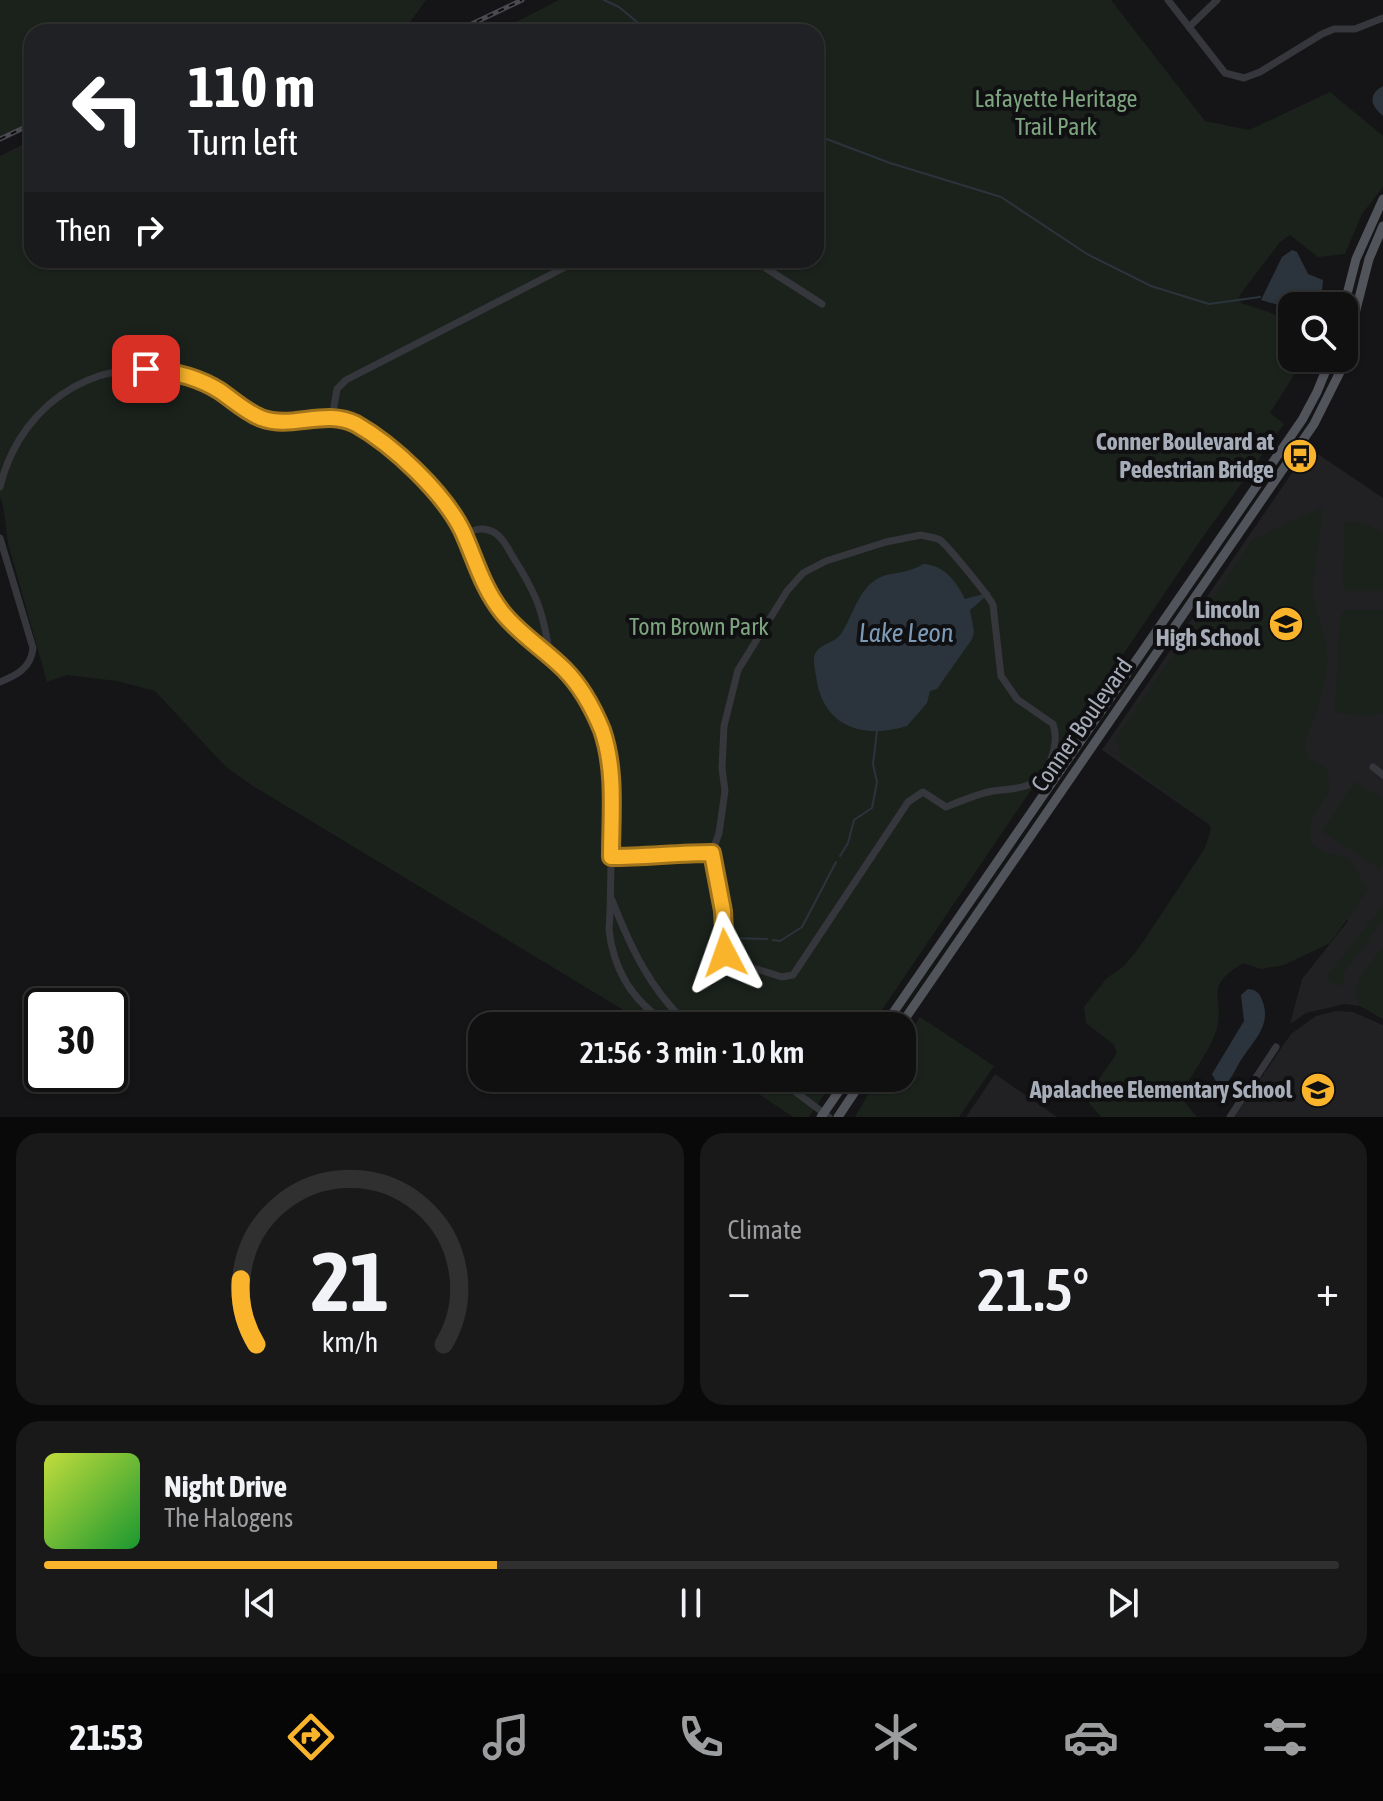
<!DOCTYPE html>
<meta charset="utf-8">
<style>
body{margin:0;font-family:"Asap Condensed",sans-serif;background:#19191a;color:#f1f3f6;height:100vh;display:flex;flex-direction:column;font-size:30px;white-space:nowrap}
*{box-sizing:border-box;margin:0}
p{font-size:26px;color:#9c9d9f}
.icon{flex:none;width:44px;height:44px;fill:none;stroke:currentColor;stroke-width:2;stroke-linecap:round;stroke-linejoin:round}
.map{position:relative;height:1117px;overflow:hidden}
.sheet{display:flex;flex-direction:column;gap:16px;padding:16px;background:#090909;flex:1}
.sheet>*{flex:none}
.banner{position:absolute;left:24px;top:24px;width:800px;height:244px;border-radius:24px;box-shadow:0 2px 6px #0004,0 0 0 2px #303031;background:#202124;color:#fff;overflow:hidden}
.fabs{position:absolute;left:1278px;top:292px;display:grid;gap:16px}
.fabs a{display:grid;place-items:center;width:80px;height:80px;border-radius:16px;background:#101011;box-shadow:0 2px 6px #0004,0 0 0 2px #303031;font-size:40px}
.speed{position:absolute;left:24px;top:988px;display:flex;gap:16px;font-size:40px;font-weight:700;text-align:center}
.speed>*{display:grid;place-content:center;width:104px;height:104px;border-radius:50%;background:#101011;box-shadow:0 2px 6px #0004,0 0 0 2px #303031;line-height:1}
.speed .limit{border:4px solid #111;border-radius:12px;background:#fff;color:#111}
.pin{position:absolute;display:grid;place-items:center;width:68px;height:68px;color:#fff;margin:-34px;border-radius:16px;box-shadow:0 4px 12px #0006}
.me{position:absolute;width:88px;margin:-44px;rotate:356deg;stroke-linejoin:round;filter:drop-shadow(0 0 6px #0008)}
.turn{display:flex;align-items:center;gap:28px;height:168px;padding:0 32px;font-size:36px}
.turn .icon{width:104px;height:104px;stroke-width:2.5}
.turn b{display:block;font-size:56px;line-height:68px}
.then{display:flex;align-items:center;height:76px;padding:0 32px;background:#0003;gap:16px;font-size:30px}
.big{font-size:60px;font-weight:600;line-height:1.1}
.sheet .tile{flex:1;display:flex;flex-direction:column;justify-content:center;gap:12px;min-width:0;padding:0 28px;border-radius:24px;background:#19191a}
.sheet .dial{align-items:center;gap:0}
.dial svg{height:208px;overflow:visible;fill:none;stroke:#303031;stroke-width:7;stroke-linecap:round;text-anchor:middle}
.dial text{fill:#f1f3f6;stroke:none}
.song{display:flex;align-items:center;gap:24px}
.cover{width:96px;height:96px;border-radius:12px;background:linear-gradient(135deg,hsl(70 70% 55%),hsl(130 70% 35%))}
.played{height:8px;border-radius:4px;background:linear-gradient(90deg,#fab42b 35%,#303031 35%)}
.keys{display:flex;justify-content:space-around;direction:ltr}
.heat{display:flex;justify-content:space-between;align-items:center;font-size:44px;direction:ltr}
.sheet .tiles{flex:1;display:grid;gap:16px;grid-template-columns:1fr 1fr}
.tile:last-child{grid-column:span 2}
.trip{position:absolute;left:468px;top:1012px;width:448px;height:80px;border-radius:24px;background:#101011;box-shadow:0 2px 6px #0004,0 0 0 2px #303031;font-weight:600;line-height:80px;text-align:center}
.menu{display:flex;height:128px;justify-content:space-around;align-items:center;background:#060607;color:#9c9d9f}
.menu .icon{width:56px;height:56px}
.menu .current{color:#fab42b}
.menu b{font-size:36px;color:#f1f3f6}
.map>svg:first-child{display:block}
.built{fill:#212124}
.green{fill:#1b221c}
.water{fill:#2b343c}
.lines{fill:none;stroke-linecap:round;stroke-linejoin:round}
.stream{stroke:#2b343c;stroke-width:2}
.minor{stroke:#36373c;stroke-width:7}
.major{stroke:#52545b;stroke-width:9}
.rail-casing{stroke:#494b51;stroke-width:5}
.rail{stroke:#101012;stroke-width:2;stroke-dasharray:6;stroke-linecap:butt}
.route-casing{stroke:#a2751c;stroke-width:20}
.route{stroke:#fab42b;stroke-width:14}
.labels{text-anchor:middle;stroke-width:8;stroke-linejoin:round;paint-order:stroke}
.park-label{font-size:24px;fill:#7da47f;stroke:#101012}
.poi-label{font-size:24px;font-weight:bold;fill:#a6acb8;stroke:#101012;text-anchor:end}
.street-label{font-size:24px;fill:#a6acb8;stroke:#101012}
.water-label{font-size:26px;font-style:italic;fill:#7c9ab5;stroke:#101012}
</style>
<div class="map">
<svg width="1383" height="1117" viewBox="0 0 1383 1117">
<rect width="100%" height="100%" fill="#151517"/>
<!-- built -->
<g class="built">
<polygon points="1309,448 1383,498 1383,1019 1360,1006 1345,1004 1306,1013 1290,1024 1302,979 1348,921 1102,750"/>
<polygon points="1336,1011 1353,1012 1383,1025 1383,1117 1234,1117 1291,1034 1316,1016"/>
<polygon points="995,1074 1057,1117 966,1117"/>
</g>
<!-- green -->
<g class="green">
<polygon points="0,0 426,0 406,28 393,32 32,32 32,123 0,136"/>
<path d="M 559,0 L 1111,0 L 1205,121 L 1249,130 L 1330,92 L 1383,136 L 1383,187 L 1362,214 L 1345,254 L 1318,257 L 1290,235 L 1280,242 L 1239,296 L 1241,303 L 1292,320 L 1292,358 L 1305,358 L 1270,413 L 1284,424 L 1198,544 L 871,1026 L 650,1026 L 253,786 L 226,767 L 155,691 L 117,681 L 67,675 L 47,682 L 9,547 C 5,532 6,510 0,497 L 0,156 L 32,140 L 32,260 L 816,260 L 816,32 L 497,32 Z"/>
<path d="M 1321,508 C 1322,540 1311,570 1314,601 C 1316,616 1324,629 1326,644 C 1332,679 1314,713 1304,746 L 1310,759 L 1327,769 L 1330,789 L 1311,821 L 1311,843 L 1325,852 L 1349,858 L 1368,890 L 1330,943 L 1284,965 L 1261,969 L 1243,963 C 1199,990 1228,999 1215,1034 C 1208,1053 1193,1071 1184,1090 L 1183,1100 L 1197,1117 L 1101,1117 L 1089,1103 L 1089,1094 L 1117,1053 L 1114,1045 L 1086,1023 L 1084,1007 L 1107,978 L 1123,967 L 1139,948 L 1205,848 L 1211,829 L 1209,824 L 1121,759 L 1116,738 L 1253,539 Z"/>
<polygon points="1345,522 1366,524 1383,532 1383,591 1347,591 1343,585"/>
<polygon points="1346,610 1383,610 1383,713 1370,716 1337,713 1335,710 1340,616"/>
<polygon points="1355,781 1383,800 1383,864 1380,869 1322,831"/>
<polygon points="1383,905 1383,920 1343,974 1345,981 1342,986 1330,982 1326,977"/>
<path d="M 1383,947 L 1383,1018 L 1360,1006 C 1347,985 1371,963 1383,947 Z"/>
<polygon points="920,1017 994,1066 959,1117 855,1117 878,1078 902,1078 902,1044"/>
<polygon points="735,1078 835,1078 809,1117 793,1117"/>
</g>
<!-- water -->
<g class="water">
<path d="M 1383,86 L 1383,116 C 1371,106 1367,95 1383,86 Z"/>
<polygon points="1292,250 1297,252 1308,274 1323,280 1322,291 1315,306 1292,306 1292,309 1261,300 1282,257"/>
<path d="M 923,564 C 944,565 956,581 965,599 L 991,592 L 970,610 L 974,632 L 972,639 L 937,689 L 930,691 L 927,703 L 907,726 C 862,740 822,726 816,676 C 815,668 812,658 816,652 C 822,643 835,643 841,634 C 852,618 858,590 877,579 C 890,571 906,575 923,564 Z"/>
<path d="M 1248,989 C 1256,990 1259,992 1262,1000 C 1272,1024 1255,1039 1243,1057 C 1236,1067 1233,1077 1225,1085 L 1217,1083 L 1212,1074 L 1244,1021 L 1241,995 Z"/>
</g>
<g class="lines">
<!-- stream -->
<g class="stream">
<polyline points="604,0 619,7 649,32"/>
<polyline points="816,135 890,163 1001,197 1087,254 1151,286 1209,304 1260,297"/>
<polyline points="840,856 848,843 854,820 872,808 877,782 873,764 877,731"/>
<polyline points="734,938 767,939"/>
<polyline points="773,940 780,941 802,927 836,862"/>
</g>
<!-- minor -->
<g class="minor">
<polyline points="1168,0 1225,73 1244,78 1260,72 1322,34 1334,29 1355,29 1383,18"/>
<polyline points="1189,27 1217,0"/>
<polyline points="753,260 822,304"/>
<polyline points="332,417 337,389 346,380 579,260"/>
<path d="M 0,487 C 21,398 109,346 196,379 C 220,388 238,411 263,419 C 302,432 326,402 368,432 C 401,456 438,485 457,521 C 474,552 480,586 503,613 C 532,650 576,669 595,715 C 613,755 611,796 611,840 C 611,870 611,900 609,930 C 614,972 635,1005 672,1026"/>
<path d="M 464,534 C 472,531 480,527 488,530 C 501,533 507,547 513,557 C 537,595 544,613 550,658"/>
<path d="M 921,535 C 927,537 934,537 940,540 C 946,544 990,597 993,605 L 1001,676 L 1017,699 L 1053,724 C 1060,744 1049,775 1030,784 C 1019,790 1005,789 993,791 C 977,794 961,801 946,807 L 923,792 L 908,802 L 793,975 L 782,977 L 731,961 L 725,953 L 725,928 L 712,853 L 719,833 L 725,791 L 722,768 L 724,726 L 738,670 L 787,591 L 803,573 L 826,561 L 886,542 Z"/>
<path d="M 0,538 L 33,648 C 31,668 17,675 0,682"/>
<polyline points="1373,767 1383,775"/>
<path d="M 611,857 C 645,857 678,853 712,853"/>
<path d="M 612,900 C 630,946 651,992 690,1026"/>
<polyline points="777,1078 829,1117"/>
<polyline points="1230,1117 1276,1047"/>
</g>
<!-- major -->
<g class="major">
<polyline points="1344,306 1356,259 1383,199"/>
<polyline points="884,1026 1302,420 1317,392 1331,358"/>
<polyline points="900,1026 1314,424 1340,372 1369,259 1383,226"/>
<polyline points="821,1117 848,1078"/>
<polyline points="838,1117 864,1078"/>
</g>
<!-- rail casing -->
<g class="rail-casing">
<g id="rail">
<polyline points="455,32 522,0"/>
<polyline points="0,139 32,124"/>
</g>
</g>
<!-- rail -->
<use href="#rail" class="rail"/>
</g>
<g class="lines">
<!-- route casing -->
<g class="route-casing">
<path id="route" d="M 146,369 C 172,371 198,377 220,391 C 233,400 246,412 261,418 C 292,430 325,408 356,424 C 393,445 443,492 462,530 C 475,558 482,587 502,612 C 519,634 544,649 564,669 C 581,686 593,708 602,730 C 616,770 611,815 611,857 C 645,857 678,853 712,853 L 723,911 L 725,953"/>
</g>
<!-- route -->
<use href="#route" class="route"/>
</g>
<!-- icons -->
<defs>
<g id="bus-disc" transform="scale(1.8)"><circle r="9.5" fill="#fab42b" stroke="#101012"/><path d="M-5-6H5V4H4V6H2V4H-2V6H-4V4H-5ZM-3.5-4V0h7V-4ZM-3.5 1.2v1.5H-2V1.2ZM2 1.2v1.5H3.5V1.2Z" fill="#111"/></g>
<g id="school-disc" transform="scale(1.8)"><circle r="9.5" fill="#fab42b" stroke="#101012"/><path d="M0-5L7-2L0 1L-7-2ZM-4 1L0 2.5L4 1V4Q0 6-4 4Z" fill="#111"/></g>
</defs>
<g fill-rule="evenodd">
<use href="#bus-disc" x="1300" y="456"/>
<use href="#school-disc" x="1286" y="624"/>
<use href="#school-disc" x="1318" y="1090"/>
</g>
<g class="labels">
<!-- park labels -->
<g class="park-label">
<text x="1056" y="107">Lafayette Heritage<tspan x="1056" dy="28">Trail Park</tspan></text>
<text x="699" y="635">Tom Brown Park</text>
</g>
<!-- poi labels -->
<g class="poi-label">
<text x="1274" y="450">Conner Boulevard at<tspan x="1274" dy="28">Pedestrian Bridge</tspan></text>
<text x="1260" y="618">Lincoln<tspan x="1260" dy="28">High School</tspan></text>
<text x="1292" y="1098">Apalachee Elementary School</text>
</g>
<!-- street labels -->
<g class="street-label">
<text transform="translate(1082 725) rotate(-55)" y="8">Conner Boulevard</text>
</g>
<!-- water labels -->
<g class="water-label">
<text x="906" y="642">Lake Leon</text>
</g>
</g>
</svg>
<div class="fabs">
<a><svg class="icon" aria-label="search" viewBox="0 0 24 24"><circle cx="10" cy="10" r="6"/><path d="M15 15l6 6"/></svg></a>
</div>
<div class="speed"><div class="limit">30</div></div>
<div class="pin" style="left:146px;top:369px;background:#d93025"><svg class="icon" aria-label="arrive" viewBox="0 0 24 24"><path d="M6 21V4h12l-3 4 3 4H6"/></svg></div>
<svg class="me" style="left:725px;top:953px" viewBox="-20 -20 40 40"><path d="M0-17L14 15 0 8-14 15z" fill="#fab42b" stroke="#fff" stroke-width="4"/></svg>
<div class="trip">21:56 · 3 min · 1.0 km</div>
<div class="banner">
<div class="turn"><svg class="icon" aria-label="left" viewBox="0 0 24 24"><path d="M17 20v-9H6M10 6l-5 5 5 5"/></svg><div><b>110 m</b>Turn left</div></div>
<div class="then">Then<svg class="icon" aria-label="right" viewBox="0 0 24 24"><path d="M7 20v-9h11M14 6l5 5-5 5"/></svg></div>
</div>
</div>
<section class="sheet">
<div class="tiles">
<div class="tile dial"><svg viewBox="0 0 100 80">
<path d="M14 69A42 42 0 1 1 86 69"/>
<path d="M14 69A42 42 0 0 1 8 44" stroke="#fab42b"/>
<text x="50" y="56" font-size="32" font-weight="700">21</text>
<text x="50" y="72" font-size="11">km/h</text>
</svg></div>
<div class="tile"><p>Climate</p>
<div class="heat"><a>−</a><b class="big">21.5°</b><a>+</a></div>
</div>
<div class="tile">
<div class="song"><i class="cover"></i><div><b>Night Drive</b><p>The Halogens</p></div></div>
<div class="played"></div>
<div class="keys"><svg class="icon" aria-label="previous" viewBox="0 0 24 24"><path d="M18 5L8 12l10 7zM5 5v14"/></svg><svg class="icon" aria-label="pause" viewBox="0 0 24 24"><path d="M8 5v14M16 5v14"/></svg><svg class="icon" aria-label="next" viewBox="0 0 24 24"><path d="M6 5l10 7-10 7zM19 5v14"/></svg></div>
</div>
</div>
</section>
<nav class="menu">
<b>21:53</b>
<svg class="icon current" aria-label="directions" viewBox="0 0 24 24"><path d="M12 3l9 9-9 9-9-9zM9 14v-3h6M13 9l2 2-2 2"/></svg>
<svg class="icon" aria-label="music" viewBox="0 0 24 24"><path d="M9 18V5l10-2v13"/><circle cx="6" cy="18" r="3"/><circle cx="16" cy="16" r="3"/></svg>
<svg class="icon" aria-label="phone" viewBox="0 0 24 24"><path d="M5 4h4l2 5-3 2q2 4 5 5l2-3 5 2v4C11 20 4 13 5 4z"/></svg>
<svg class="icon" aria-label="climate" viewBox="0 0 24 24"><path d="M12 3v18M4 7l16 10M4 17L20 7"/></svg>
<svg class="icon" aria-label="car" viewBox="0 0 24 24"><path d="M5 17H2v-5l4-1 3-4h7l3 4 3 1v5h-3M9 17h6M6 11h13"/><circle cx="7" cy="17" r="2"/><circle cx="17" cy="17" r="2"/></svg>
<svg class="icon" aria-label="filters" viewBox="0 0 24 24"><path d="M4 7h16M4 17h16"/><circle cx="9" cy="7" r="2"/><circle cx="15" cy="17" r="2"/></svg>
</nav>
